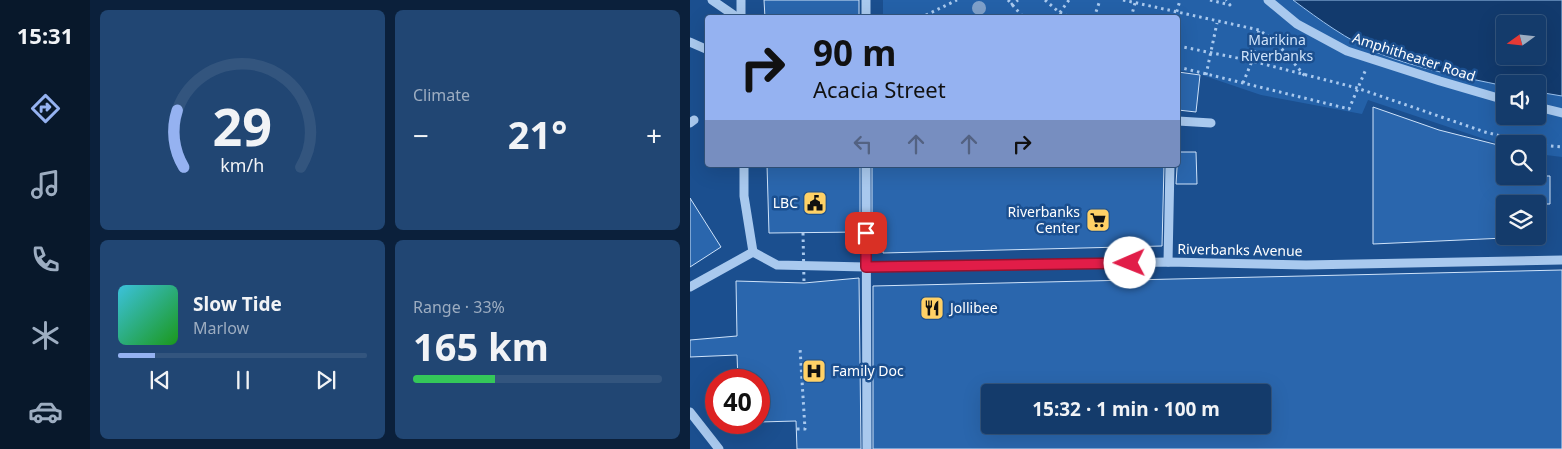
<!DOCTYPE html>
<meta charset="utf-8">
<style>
body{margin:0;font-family:"Noto Sans",sans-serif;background:#214673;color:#f1f3f6;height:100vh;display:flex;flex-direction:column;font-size:19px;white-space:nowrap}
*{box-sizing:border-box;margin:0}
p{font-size:16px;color:#9dadc1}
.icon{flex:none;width:28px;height:28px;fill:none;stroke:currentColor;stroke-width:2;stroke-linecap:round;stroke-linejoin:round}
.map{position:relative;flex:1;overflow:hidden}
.side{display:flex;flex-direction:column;gap:10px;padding:10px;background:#0b203b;width:600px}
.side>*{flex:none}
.hud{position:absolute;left:15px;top:15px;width:475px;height:152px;border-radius:5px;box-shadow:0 5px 20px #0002,0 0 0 1px #33557e;background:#95b2f1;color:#111;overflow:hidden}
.needle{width:32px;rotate:255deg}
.controls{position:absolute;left:806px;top:15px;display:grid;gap:10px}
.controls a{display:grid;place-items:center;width:50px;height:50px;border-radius:5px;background:#143b6b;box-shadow:0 5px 20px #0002,0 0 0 1px #33557e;font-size:25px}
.speed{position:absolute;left:15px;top:369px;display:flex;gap:10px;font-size:25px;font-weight:700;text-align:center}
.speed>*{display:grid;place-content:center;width:65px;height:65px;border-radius:50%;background:#143b6b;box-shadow:0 5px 20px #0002,0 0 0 1px #33557e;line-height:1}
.speed .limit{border:8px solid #d22;background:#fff;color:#111}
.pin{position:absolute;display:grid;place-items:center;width:42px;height:42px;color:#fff;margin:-21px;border-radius:10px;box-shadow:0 2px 8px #0006}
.me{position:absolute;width:55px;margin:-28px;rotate:269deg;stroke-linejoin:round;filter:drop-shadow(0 0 4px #0008)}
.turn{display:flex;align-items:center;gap:18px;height:105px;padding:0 25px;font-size:22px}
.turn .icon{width:65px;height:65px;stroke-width:2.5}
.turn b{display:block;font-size:35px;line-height:42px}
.lanes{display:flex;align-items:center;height:48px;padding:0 25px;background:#0003;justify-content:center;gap:25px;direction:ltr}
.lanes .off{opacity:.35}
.big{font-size:38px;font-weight:700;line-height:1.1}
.side .card{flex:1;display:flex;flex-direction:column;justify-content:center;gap:8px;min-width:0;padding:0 18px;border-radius:8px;background:#214673}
.side .dial{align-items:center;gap:0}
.dial svg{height:130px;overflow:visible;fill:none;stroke:#33557e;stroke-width:7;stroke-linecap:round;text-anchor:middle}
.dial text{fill:#f1f3f6;stroke:none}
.song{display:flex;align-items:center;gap:15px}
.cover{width:60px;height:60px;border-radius:8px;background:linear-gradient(135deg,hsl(190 70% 55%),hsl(120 70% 35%))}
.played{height:5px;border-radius:2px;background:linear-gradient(90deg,#95b2f1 15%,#33557e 15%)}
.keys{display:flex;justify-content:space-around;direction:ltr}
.heat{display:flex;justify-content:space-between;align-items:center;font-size:28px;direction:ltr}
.charge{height:8px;border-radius:4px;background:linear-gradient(90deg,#34c759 33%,#33557e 0)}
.side .tiles{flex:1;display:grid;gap:10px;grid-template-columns:repeat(2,1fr)}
.trip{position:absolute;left:291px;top:384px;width:290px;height:50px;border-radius:5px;background:#143b6b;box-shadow:0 5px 20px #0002,0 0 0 1px #33557e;font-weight:700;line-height:50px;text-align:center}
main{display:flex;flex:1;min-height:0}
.dock{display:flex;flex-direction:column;width:90px;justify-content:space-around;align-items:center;background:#08182b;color:#9dadc1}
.dock .icon{width:35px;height:35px}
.dock .selected{color:#95b2f1}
.dock b{font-size:22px;color:#f1f3f6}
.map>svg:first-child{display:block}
.green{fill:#2461a8}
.water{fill:#123a6d;stroke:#9cc4f0;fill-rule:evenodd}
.building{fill:#2a66ad;stroke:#cfe3fa;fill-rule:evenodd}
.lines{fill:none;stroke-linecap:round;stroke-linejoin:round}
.path{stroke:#a9c9ee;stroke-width:3;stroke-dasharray:2.5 4;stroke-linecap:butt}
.minor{stroke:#a9c9ee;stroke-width:9}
.path-bridge{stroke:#a9c9ee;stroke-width:3;stroke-dasharray:2.5 4;stroke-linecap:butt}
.tree{fill:#7ea0ca}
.route-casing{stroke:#92132f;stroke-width:12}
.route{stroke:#e11d48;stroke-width:9}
.labels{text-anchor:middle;stroke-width:5;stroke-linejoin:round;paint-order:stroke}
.park-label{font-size:14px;fill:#cfe3fa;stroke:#1b4f8f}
.street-label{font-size:14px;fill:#fff;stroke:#1b4f8f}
.poi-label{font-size:14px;fill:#fff;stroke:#1b4f8f;text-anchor:end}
</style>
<main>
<nav class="dock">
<b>15:31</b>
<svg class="icon selected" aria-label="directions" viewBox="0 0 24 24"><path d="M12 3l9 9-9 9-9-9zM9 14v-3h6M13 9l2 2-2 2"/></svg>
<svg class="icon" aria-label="music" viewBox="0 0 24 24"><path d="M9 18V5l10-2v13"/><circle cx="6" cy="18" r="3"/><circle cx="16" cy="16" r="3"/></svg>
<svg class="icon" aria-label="phone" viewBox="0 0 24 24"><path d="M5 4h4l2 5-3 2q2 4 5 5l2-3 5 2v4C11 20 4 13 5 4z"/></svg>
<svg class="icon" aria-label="climate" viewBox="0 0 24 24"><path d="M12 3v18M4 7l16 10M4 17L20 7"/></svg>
<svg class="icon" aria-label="car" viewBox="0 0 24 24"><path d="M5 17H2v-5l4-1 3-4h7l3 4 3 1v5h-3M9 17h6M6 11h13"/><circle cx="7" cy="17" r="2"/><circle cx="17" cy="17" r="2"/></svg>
</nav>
<section class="side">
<div class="tiles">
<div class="card dial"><svg viewBox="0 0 100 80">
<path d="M14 69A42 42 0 1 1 86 69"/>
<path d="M14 69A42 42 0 0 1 10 34" stroke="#95b2f1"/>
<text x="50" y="56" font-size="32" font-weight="700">29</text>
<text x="50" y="72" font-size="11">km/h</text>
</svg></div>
<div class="card"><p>Climate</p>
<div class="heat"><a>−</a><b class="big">21°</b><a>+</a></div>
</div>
<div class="card">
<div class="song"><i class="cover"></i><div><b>Slow Tide</b><p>Marlow</p></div></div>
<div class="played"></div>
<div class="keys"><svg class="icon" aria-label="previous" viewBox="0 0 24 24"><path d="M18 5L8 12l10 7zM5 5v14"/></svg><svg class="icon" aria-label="pause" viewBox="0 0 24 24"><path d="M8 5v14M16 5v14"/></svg><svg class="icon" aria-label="next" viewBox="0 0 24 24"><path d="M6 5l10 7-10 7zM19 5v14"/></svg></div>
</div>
<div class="card"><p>Range · 33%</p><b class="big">165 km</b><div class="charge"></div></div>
</div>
</section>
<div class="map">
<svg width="872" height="449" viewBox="0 0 872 449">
<rect width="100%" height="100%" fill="#1b4f8f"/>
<!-- green -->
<path class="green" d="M 193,0 L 603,0 C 630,20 657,40 688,53 C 729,69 772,77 815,86 L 815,116 L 848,116 L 848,92 L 872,96 L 872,157 L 848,154 L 848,144 L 815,144 L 815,146 L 678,100 L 672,114 L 571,95 L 512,75 L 488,70 L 488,18 L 193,18 Z"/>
<!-- water -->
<path class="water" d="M 603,0 L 872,0 L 872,96 L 848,92 L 848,84 L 815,84 L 815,86 C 772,77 729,69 688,53 C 657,40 630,20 603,0 ZM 815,24 L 848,24 L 848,56 L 815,56 Z"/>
<!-- building -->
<g class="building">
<polygon points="74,0 169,0 169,18 75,18"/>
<polygon points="488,72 510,75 506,112 488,110"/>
<polygon points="683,107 749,130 812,146 815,176 860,176 860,204 815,204 815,238 683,244"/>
<polygon points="488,152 506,152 507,184 486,184"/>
<polygon points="77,165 170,165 170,232 79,233"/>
<polygon points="182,165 474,165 472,246 193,253 192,232 182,232"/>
<polygon points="0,198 31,247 0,267"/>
<path d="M 872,270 L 872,449 L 183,449 L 183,286 ZM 300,392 L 572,392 L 572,425 L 300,425 Z"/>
<polygon points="169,278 171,449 107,449 106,421 69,422 69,380 48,380 47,355 0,357 0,340 47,336 46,281 114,283"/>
</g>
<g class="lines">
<!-- path -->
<g class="path">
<polyline points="318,0 334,18"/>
<polyline points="355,0 370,13 383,18"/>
<polyline points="433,0 569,30 585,41 615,76"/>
<polyline points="520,0 540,5 536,0"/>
<polyline points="321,5 328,0"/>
<polyline points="230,18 267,0"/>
<polyline points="366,18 379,0"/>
<polyline points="404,18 410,0"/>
<polyline points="441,18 445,3"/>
<polyline points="485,18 490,0"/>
<polyline points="488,46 562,61 667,88 795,132 842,144"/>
<polyline points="488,67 659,109 676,69"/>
<polyline points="516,75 527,23"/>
<polyline points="553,83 562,61 569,30"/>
<polyline points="848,145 872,147"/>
<polyline points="107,429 115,429 110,348"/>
</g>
<!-- minor -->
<g class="minor">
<polyline points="22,0 48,18"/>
<polyline points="176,0 176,18"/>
<polyline points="578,0 607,24 657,51 750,81 815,100"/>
<polyline points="51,18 51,0"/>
<polyline points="0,42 18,50"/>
<polyline points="848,107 872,113"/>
<polyline points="488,121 521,123"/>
<polyline points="0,123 4,120"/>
<polyline points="54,165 54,196 63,252"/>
<polyline points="176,165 177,449"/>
<polyline points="63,252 87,265 176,267 478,262 616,265 872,260"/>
<polyline points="478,262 480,165"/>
<polyline points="0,287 63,252"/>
<polyline points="0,412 29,449"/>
</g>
<!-- path-bridge -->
<polyline class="path-bridge" points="113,233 114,283"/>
</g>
<!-- trees -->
<circle class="tree" cx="289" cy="8" r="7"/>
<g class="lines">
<!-- route casing -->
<g class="route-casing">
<polyline id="route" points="176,233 176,267 440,263"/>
</g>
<!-- route -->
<use href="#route" class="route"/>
</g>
<!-- icons -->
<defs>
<g id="civic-square" transform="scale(1.25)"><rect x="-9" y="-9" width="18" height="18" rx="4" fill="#ffd166" stroke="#1b4f8f"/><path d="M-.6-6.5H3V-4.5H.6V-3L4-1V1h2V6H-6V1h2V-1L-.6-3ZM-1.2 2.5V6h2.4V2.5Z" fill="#111"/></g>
<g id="supermarket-square" transform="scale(1.25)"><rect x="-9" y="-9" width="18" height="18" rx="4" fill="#ffd166" stroke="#1b4f8f"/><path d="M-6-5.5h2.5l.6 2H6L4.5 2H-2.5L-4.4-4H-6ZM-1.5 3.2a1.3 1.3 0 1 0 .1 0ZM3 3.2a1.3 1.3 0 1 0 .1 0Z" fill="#111"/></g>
<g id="restaurant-square" transform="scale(1.25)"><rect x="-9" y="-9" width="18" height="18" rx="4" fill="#ffd166" stroke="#1b4f8f"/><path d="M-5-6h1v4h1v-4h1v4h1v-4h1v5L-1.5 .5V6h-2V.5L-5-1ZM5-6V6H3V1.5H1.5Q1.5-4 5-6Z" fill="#111"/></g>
<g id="hospital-square" transform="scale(1.25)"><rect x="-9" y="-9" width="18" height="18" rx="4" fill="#ffd166" stroke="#1b4f8f"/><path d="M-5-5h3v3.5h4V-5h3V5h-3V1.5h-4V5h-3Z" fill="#111"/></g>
</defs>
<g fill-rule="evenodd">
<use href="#civic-square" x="125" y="203"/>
<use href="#supermarket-square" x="408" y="220"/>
<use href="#restaurant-square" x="242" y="308"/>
<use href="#hospital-square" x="124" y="371"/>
</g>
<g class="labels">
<!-- park labels -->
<g class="park-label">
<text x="587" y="45">Marikina<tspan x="587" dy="16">Riverbanks</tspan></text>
</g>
<!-- street labels -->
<g class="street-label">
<text transform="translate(724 57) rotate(18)" y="5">Amphitheater Road</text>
<text transform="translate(550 250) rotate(1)" y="5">Riverbanks Avenue</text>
</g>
<!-- poi labels -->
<g class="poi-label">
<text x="108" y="208">LBC</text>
<text x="390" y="217">Riverbanks<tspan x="390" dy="16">Center</tspan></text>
<text x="260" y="313" text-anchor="start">Jollibee</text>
<text x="142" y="376" text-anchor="start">Family Doc</text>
</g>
</g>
</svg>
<div class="controls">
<a><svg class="needle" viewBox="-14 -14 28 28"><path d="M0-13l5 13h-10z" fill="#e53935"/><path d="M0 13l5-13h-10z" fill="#9dadc1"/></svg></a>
<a><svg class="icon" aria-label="sound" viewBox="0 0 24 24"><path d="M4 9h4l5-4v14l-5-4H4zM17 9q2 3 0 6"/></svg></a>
<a><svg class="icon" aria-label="search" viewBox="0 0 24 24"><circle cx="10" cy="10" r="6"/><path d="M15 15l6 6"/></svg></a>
<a><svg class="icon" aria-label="layers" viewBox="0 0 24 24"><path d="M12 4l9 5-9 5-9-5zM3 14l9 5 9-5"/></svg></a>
</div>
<div class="speed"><div class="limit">40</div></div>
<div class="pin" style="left:176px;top:233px;background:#d93025"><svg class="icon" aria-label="arrive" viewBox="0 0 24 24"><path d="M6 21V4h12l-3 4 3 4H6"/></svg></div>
<svg class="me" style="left:440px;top:263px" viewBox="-20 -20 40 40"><circle r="19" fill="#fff"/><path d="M0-13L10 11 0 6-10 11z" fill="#e11d48"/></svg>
<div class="trip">15:32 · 1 min · 100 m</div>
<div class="hud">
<div class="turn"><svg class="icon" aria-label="right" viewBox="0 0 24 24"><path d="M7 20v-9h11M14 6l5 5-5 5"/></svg><div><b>90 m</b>Acacia Street</div></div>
<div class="lanes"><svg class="icon off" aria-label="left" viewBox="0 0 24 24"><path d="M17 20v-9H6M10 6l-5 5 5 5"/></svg><svg class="icon off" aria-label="ahead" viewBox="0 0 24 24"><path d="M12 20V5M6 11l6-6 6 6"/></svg><svg class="icon off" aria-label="ahead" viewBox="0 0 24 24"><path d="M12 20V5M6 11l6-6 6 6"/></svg><svg class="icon" aria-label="right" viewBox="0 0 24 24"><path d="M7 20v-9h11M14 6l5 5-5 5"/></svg></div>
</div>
</div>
</main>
